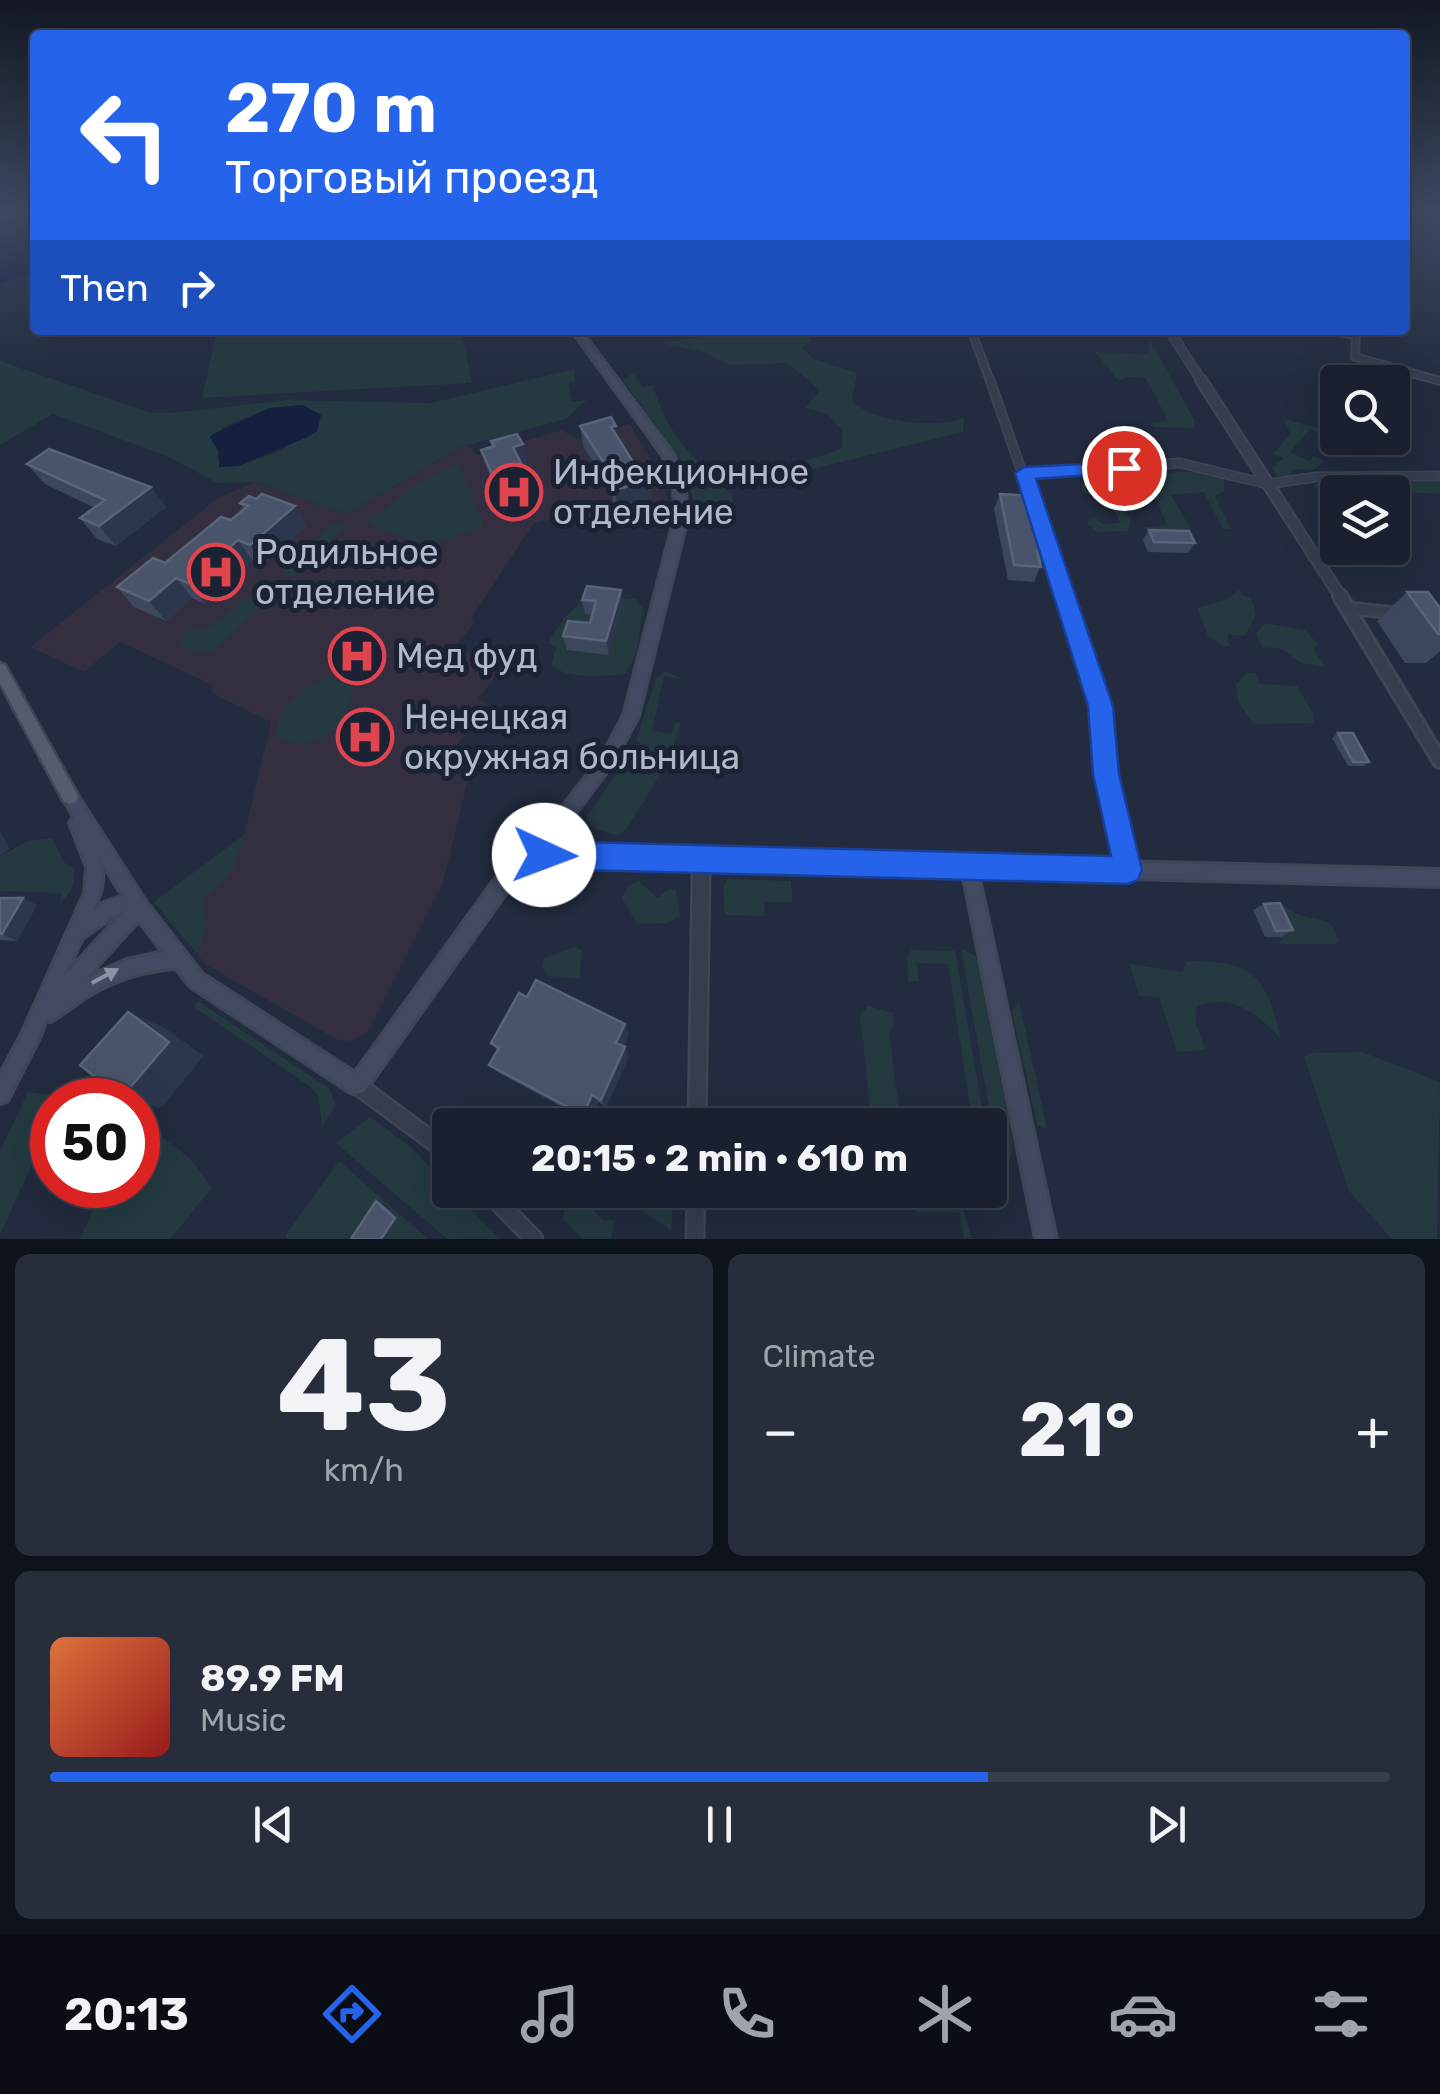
<!DOCTYPE html>
<meta charset="utf-8">
<style>
body{margin:0;font-family:Rubik,sans-serif;background:#272d3b;color:#f1f3f6;height:100vh;display:flex;flex-direction:column;font-size:38px;white-space:nowrap}
*{box-sizing:border-box;margin:0}
p{font-size:32px;color:#9fa3aa}
.icon{flex:none;width:55px;height:55px;fill:none;stroke:currentColor;stroke-width:2;stroke-linecap:round;stroke-linejoin:round}
.map{position:relative;height:1239px;overflow:hidden}
.panel{display:flex;flex-direction:column;gap:15px;padding:15px;background:#0e121a;flex:1}
.panel>*{flex:none}
.top-card{position:absolute;left:30px;top:30px;width:1380px;height:305px;border-radius:10px;box-shadow:0 10px 40px #0002,0 0 0 2px #383e4b;background:#2563eb;color:#fff;overflow:hidden}
.buttons{position:absolute;left:1320px;top:365px;display:grid;gap:20px}
.buttons a{display:grid;place-items:center;width:90px;height:90px;border-radius:10px;background:#1a202f;box-shadow:0 10px 40px #0002,0 0 0 2px #383e4b;font-size:50px}
.speed{position:absolute;left:30px;top:1078px;display:flex;gap:20px;font-size:50px;font-weight:700;text-align:center}
.speed>*{display:grid;place-content:center;width:130px;height:130px;border-radius:50%;background:#1a202f;box-shadow:0 10px 40px #0002,0 0 0 2px #383e4b;line-height:1}
.speed .limit{border:15px solid #d22;background:#fff;color:#111}
.pin{position:absolute;display:grid;place-items:center;width:85px;height:85px;color:#fff;margin:-42px;border:5px solid #fff;border-radius:50%;box-shadow:0 2px 10px #0007}
.me{position:absolute;width:110px;margin:-55px;rotate:92deg;stroke-linejoin:round;filter:drop-shadow(0 0 8px #0008)}
.turn{display:flex;align-items:center;gap:35px;height:210px;padding:0 30px;font-size:45px}
.turn .icon{width:130px;height:130px;stroke-width:2.5}
.turn b{display:block;font-size:70px;line-height:85px}
.then{display:flex;align-items:center;height:95px;padding:0 30px;background:#0003;gap:20px;font-size:38px}
.big{font-size:75px;font-weight:700;line-height:1.1}
.panel .card{flex:1;display:flex;flex-direction:column;justify-content:center;gap:15px;min-width:0;padding:0 35px;border-radius:15px;background:#272d3b}
.panel .dial{align-items:center;gap:0}
.dial b{font-size:130px;line-height:1}
.song{display:flex;align-items:center;gap:30px}
.cover{width:120px;height:120px;border-radius:15px;background:linear-gradient(135deg,hsl(20 70% 55%),hsl(0 70% 35%))}
.played{height:10px;border-radius:5px;background:linear-gradient(90deg,#2563eb 70%,#383e4b 70%)}
.keys{display:flex;justify-content:space-around;direction:ltr}
.heat{display:flex;justify-content:space-between;align-items:center;font-size:55px;direction:ltr}
.panel .tiles{flex:1;display:grid;gap:15px;grid-template-columns:1fr 1fr}
.card:last-child{grid-column:span 2}
.trip{position:absolute;left:432px;top:1108px;width:575px;height:100px;border-radius:10px;background:#1a202f;box-shadow:0 10px 40px #0002,0 0 0 2px #383e4b;font-weight:700;line-height:100px;text-align:center}
.tab-bar{display:flex;height:160px;justify-content:space-around;align-items:center;background:#0a0d13;color:#9fa3aa}
.tab-bar .icon{width:70px;height:70px}
.tab-bar .current{color:#2563eb}
.tab-bar b{font-size:45px;color:#f1f3f6}
.map>svg:first-child{display:block}
.medical{fill:#332e40}
.green{fill:#243940;fill-rule:evenodd}
.water{fill:#14203e}
.lines{fill:none;stroke-linecap:round;stroke-linejoin:round}
.minor-far2-casing{stroke:#3f4658;stroke-width:10}
.minor-far1-casing{stroke:#3f4658;stroke-width:11}
.minor-casing{stroke:#3f4658;stroke-width:15}
.tertiary-far3-casing{stroke:#3f4658;stroke-width:11}
.tertiary-far2-casing{stroke:#3f4658;stroke-width:14}
.tertiary-far1-casing{stroke:#3f4658;stroke-width:18}
.tertiary-casing{stroke:#3f4658;stroke-width:21}
.secondary-casing{stroke:#3f4658;stroke-width:6}
.primary-casing{stroke:#3f4658;stroke-width:5}
.minor-far2{stroke:#363d4f;stroke-width:6}
.minor-far1{stroke:#363d4f;stroke-width:8}
.minor{stroke:#363d4f;stroke-width:10}
.tertiary-far3{stroke:#363d4f;stroke-width:8}
.tertiary-far2{stroke:#363d4f;stroke-width:10}
.tertiary-far1{stroke:#363d4f;stroke-width:12}
.tertiary{stroke:#363d4f;stroke-width:16}
.secondary{fill:#434b62;fill-rule:evenodd}
.primary{fill:#545c6f;fill-rule:evenodd}
.wall{fill:#3c475e}
.shaded-wall{fill:#2c364d}
.building{fill:#49536a;stroke:#596379;stroke-width:2.5}
.oneway{fill:#8b92a6}
.route{fill:#2563eb;stroke:#184099;stroke-width:2.5}
.labels{text-anchor:middle;stroke-width:10;stroke-linejoin:round;paint-order:stroke}
.poi-label{font-size:35px;fill:#b2b8ca;stroke:#1b2234;text-anchor:start}
</style>
<div class="map">
<svg width="1440" height="1239" viewBox="0 0 1440 1239">
<rect width="100%" height="100%" fill="#222b3f"/>
<!-- medical -->
<polygon class="medical" points="630,424 661,477 668,501 665,516 624,521 562,517 534,523 471,618 474,624 455,646 503,666 478,699 488,704 452,752 472,763 443,883 368,1032 351,1041 338,1040 206,965 154,902 244,835 271,722 213,694 212,685 120,642 84,672 30,647 219,497 256,482 347,514 458,448 470,445 476,455 562,430 577,439"/>
<!-- green -->
<g class="green">
<polygon points="217,330 461,330 472,383 202,398"/>
<path d="M 744,330 L 818,330 L 803,349 L 814,359 L 857,373 L 852,400 C 868,422 940,429 964,418 L 963,432 L 776,478 L 773,475 C 790,461 818,459 842,448 L 842,430 L 827,414 L 805,408 L 820,390 L 787,363 L 730,365 L 703,352 L 661,343 Z"/>
<polygon points="1149,338 1195,421 1193,428 1154,427 1150,423 1168,421 1146,378 1126,377 1119,381 1095,352 1149,355"/>
<path d="M 0,361 L 152,413 L 172,413 L 286,400 L 431,403 L 575,369 L 575,381 L 568,383 L 572,402 L 587,400 L 566,419 L 458,448 L 347,514 L 256,482 L 217,483 L 169,457 L 53,414 L 0,445 ZM 303,405 L 311,411 L 283,450 L 238,466 L 217,459 L 221,428 L 270,408 Z"/>
<path d="M 634,372 L 642,387 L 653,385 C 666,435 696,461 732,494 L 734,511 L 723,505 L 694,501 L 682,463 L 623,380 Z"/>
<polygon points="1284,419 1337,433 1345,443 1339,448 1326,442 1330,438 1310,429 1290,452 1309,461 1314,456 1324,461 1314,470 1295,469 1286,477 1276,476 1273,468 1283,458 1273,454 1290,434"/>
<polygon points="459,463 484,527 425,546 367,523 419,483"/>
<polygon points="1201,471 1220,474 1224,479 1225,490 1215,496 1231,529 1223,529 1204,492 1171,495 1194,534 1160,535 1141,528 1167,525 1152,490 1117,491 1131,522 1128,531 1096,532 1086,522 1095,517 1102,524 1120,523 1103,487 1087,487 1089,495 1082,491 1081,483 1090,477"/>
<polygon points="1440,482 1440,494 1316,488 1314,484"/>
<polygon points="340,523 345,528 294,577 281,572 331,524"/>
<polygon points="275,577 287,582 214,651 196,653 179,645 184,631 209,627"/>
<polygon points="1239,590 1243,596 1251,597 1256,614 1245,636 1227,634 1230,646 1223,647 1208,636 1197,608 1228,599"/>
<path d="M 588,596 L 598,597 L 597,602 L 590,601 L 586,614 L 599,616 L 592,638 L 572,635 L 568,650 L 609,654 L 623,605 L 601,602 L 602,597 L 635,599 L 643,608 L 637,651 L 626,674 C 605,676 566,680 551,665 L 556,648 L 548,643 L 564,618 Z"/>
<polygon points="1265,623 1305,630 1318,644 1314,650 1325,667 1301,663 1282,649 1262,647 1256,634"/>
<polygon points="666,671 683,679 664,677 652,731 672,734 675,722 681,724 667,764 636,741 656,678"/>
<polygon points="1246,673 1255,673 1260,684 1297,686 1314,715 1313,723 1253,724 1238,701 1236,684"/>
<path d="M 326,677 L 353,687 C 349,728 314,757 276,737 C 272,712 306,687 326,677 Z"/>
<polygon points="632,750 663,770 627,828 618,836 591,827 587,817"/>
<polygon points="244,835 234,869 204,899 206,930 197,954 154,902"/>
<path d="M 52,838 L 65,863 L 74,869 C 76,880 71,895 61,902 L 61,893 L 0,891 L 0,856 L 28,841 Z"/>
<polygon points="728,879 791,881 792,902 764,902 765,916 725,915 723,886"/>
<polygon points="638,881 658,898 668,889 676,890 680,916 668,923 637,924 622,898 628,886"/>
<path d="M 1277,906 C 1289,906 1291,912 1300,915 C 1320,922 1333,915 1338,941 L 1335,944 L 1279,944 L 1281,937 L 1269,910 Z"/>
<polygon points="575,947 582,950 579,979 548,976 542,967 544,958"/>
<polygon points="961,948 979,958 1013,1144 1010,1160 999,1166"/>
<polygon points="911,950 955,951 985,1125 973,1125 948,964 917,963 919,981 908,981 907,958"/>
<path d="M 1187,961 C 1255,961 1265,974 1281,1039 C 1258,1014 1233,993 1197,1006 L 1195,1022 L 1206,1050 L 1177,1052 L 1159,997 L 1139,996 L 1130,964 L 1182,972 Z"/>
<polygon points="198,1001 330,1089 336,1106 322,1127 318,1096 312,1088 194,1007"/>
<polygon points="1019,1001 1047,1129 1037,1125 1012,1012"/>
<polygon points="868,1006 893,1013 894,1025 889,1033 901,1125 872,1125 860,1015"/>
<polygon points="1362,1052 1440,1082 1437,1239 1392,1239 1349,1191 1304,1057 1310,1053"/>
<polygon points="28,1092 64,1096 62,1100 52,1100 52,1120 0,1235 0,1151"/>
<polygon points="370,1117 411,1147 499,1239 447,1239 336,1143"/>
<polygon points="138,1119 190,1158 212,1188 170,1239 80,1239 104,1185 138,1185"/>
<polygon points="339,1161 428,1239 385,1239 399,1218 358,1239 288,1239 285,1236"/>
<polygon points="568,1190 597,1190 594,1211 603,1220 615,1220 611,1239 583,1239 563,1220"/>
<polygon points="629,1190 653,1190 672,1208 671,1230 626,1200"/>
<polygon points="926,1190 958,1193 972,1239 964,1239 960,1213 915,1212"/>
</g>
<!-- water -->
<g class="water">
<polygon points="0,214 35,214 35,271 0,284"/>
<polygon points="303,405 321,415 317,431 308,437 238,466 219,467 219,453 210,437 213,434 270,408"/>
</g>
<g class="lines">
<!-- minor-far2 casing -->
<g class="minor-far2-casing">
<g id="minor-far2">
<polyline points="1333,330 1356,336 1355,357 1440,381"/>
<polyline points="974,338 991,383"/>
</g>
</g>
<!-- minor-far1 casing -->
<g class="minor-far1-casing">
<g id="minor-far1">
<polyline points="990,380 1066,599"/>
<polyline points="1024,473 1180,463 1267,484 1316,477 1440,476"/>
</g>
</g>
<!-- minor casing -->
<g class="minor-casing">
<g id="minor">
<polyline points="1065,596 1100,706 1106,774 1128,870"/>
<polyline points="1348,608 1395,613"/>
</g>
</g>
<!-- tertiary-far3 casing -->
<g class="tertiary-far3-casing">
<polyline id="tertiary-far3" points="1169,330 1203,383"/>
</g>
<!-- tertiary-far2 casing -->
<g class="tertiary-far2-casing">
<polyline id="tertiary-far2" points="1201,380 1342,599"/>
</g>
<!-- tertiary-far1 casing -->
<g class="tertiary-far1-casing">
<g id="tertiary-far1">
<polyline points="1340,596 1440,761"/>
<polyline points="701,878 701,859"/>
</g>
</g>
<!-- tertiary casing -->
<g class="tertiary-casing">
<g id="tertiary">
<polyline points="357,1085 450,1154"/>
<polyline points="697,1125 701,876"/>
<polyline points="486,1190 534,1239"/>
<polyline points="695,1239 696,1190"/>
</g>
</g>
<!-- secondary casing -->
<g class="secondary-casing">
<path id="secondary" d="M 572,330 L 580,330 L 672,453 L 684,478 L 687,518 L 638,716 L 613,763 L 558,836 L 554,848 L 1440,870 L 1440,886 L 978,874 L 1056,1239 L 1036,1239 L 963,873 L 544,862 L 525,870 L 505,894 L 364,1092 L 357,1094 L 350,1092 L 190,986 L 176,968 C 142,970 113,980 84,998 C 73,1006 62,1015 50,1021 L 46,1019 L 40,1036 L 7,1101 L 0,1103 L 0,1075 L 22,1034 L 85,893 L 87,867 L 70,823 L 74,817 L 63,797 L 65,792 L 70,790 L 75,792 L 145,901 L 202,974 L 355,1073 L 493,882 L 513,860 L 538,850 L 547,827 L 603,755 L 624,715 L 675,518 L 674,478 L 662,454 ZM 99,857 L 123,896 L 102,904 L 93,911 C 101,893 106,875 99,857 ZM 124,911 L 65,975 L 82,938 L 114,916 ZM 139,920 L 163,952 L 127,960 L 86,978 Z"/>
</g>
<!-- primary casing -->
<g class="primary-casing">
<polygon id="primary" points="0,663 5,665 76,792 78,797 76,802 70,804 64,802 0,683"/>
</g>
<!-- minor-far2 -->
<use href="#minor-far2" class="minor-far2"/>
<!-- minor-far1 -->
<use href="#minor-far1" class="minor-far1"/>
<!-- minor -->
<use href="#minor" class="minor"/>
<!-- tertiary-far3 -->
<use href="#tertiary-far3" class="tertiary-far3"/>
<!-- tertiary-far2 -->
<use href="#tertiary-far2" class="tertiary-far2"/>
<!-- tertiary-far1 -->
<use href="#tertiary-far1" class="tertiary-far1"/>
<!-- tertiary -->
<use href="#tertiary" class="tertiary"/>
<!-- secondary -->
<use href="#secondary" class="secondary"/>
<!-- primary -->
<use href="#primary" class="primary"/>
</g>
<!-- wall -->
<g class="wall">
<polygon points="580,426 652,500 618,511 613,502 611,490 583,446"/>
<polygon points="491,441 527,463 522,465 530,481 535,500 528,502 529,508 520,511 517,504 505,508 487,469 481,450 493,447"/>
<polygon points="27,464 151,487 166,507 116,546 97,539 80,518 95,508 45,484"/>
<polygon points="1000,494 1046,551 1034,582 1008,580 994,509"/>
<polygon points="256,499 295,506 306,526 264,565 252,560 204,603 192,598 166,621 134,607 117,587 165,563 231,520 244,510 240,503"/>
<polygon points="1149,530 1195,543 1188,553 1148,552 1143,540"/>
<polygon points="621,590 624,605 609,655 567,650 563,636 590,623 592,615 585,614 582,600"/>
<polygon points="1407,592 1440,608 1440,651 1426,663 1405,663 1377,621"/>
<polygon points="1338,733 1369,762 1364,766 1348,766 1332,738"/>
<polygon points="0,898 37,905 17,941 0,940"/>
<polygon points="1264,904 1293,930 1281,937 1265,937 1253,910"/>
<polygon points="629,1034 623,1047 629,1056 606,1107 598,1102 589,1121 499,1073 489,1065 497,1050 491,1043"/>
</g>
<!-- shaded-wall -->
<g class="shaded-wall">
<polygon points="523,444 527,463 518,466 513,447"/>
<polygon points="650,480 652,500 618,511 615,490"/>
<polygon points="530,481 535,500 528,502 529,508 520,511 515,492 522,483"/>
<polygon points="512,485 517,504 505,508 499,489"/>
<polygon points="151,487 166,507 116,546 99,526"/>
<polygon points="295,506 306,526 264,565 250,545"/>
<polygon points="238,540 252,560 204,603 188,583"/>
<polygon points="176,578 192,598 166,621 149,601"/>
<polygon points="621,590 624,605 609,655 606,641"/>
<polygon points="0,831 10,849 0,856"/>
<polygon points="23,898 37,905 17,941 2,934"/>
<polygon points="128,1012 165,1028 204,1056 161,1108 138,1102 138,1100 121,1098"/>
<polygon points="625,1024 629,1034 621,1053 616,1043"/>
<polygon points="625,1047 629,1056 606,1107 601,1100"/>
<polygon points="592,1095 598,1102 589,1121 583,1115"/>
<polygon points="376,1201 380,1202 399,1218 385,1239 381,1239"/>
</g>
<!-- building -->
<g class="building">
<polygon points="611,417 616,426 611,427 640,473 645,471 650,480 615,490 610,482 615,480 580,426"/>
<polygon points="517,434 523,444 513,447 530,481 522,483 525,489 515,492 512,485 499,489 481,450 494,446 491,441"/>
<polygon points="49,449 151,487 99,526 80,518 105,500 27,464"/>
<polygon points="262,494 295,506 250,545 238,540 188,583 176,578 149,601 117,587 153,558 165,563 221,517 231,520 248,506 240,503 249,496 256,499"/>
<polygon points="1000,494 1033,496 1046,551 1037,551 1041,567 1014,565"/>
<polygon points="1149,530 1189,531 1195,543 1154,542"/>
<polygon points="587,586 621,590 606,641 563,636 568,621 590,623 596,601 582,600"/>
<polygon points="1407,592 1428,592 1440,608 1440,634 1438,634"/>
<polygon points="1338,733 1353,733 1369,762 1353,762"/>
<polygon points="0,898 23,898 2,934 0,934"/>
<polygon points="1280,903 1293,930 1276,931 1264,904"/>
<polygon points="536,980 625,1024 616,1043 625,1047 601,1100 592,1095 583,1115 489,1065 499,1048 491,1043 519,993 527,997"/>
<polygon points="128,1012 169,1042 121,1098 80,1065"/>
<polygon points="376,1201 395,1218 381,1239 351,1239"/>
</g>
<!-- one-way arrows -->
<defs><path id="oneway-solid" d="M-6-.8H1V-3.2L6.5 0L1 3.2V.8H-6Z" transform="scale(2.5)"/></defs>
<use class="oneway" href="#oneway-solid" transform="translate(105 976) rotate(-28)"/>
<!-- sky -->
<linearGradient id="sky" x2="0" y2="1"><stop stop-color="#131823"/><stop offset="0.55" stop-color="#3e4a63"/><stop offset="1" stop-color="#3e4a63" stop-opacity="0"/></linearGradient>
<rect width="1440" height="388" fill="url(#sky)"/>
<!-- route -->
<polygon class="route" points="1124,462 1133,468 1130,472 1036,479 1113,706 1119,774 1142,870 1138,880 1128,884 544,869 534,865 530,855 534,845 544,841 1111,856 1093,774 1088,706 1015,473 1024,467"/>
<!-- icons -->
<defs>
<g id="hospital-ring" transform="scale(2.875)"><circle r="9.5" fill="#1b2234" stroke="#e0444e" stroke-width="1.5"/><path d="M-5-5h3v3.5h4V-5h3V5h-3V1.5h-4V5h-3Z" fill="#e0444e"/></g>
</defs>
<g fill-rule="evenodd">
<use href="#hospital-ring" x="514" y="492"/>
<use href="#hospital-ring" x="216" y="572"/>
<use href="#hospital-ring" x="357" y="656"/>
<use href="#hospital-ring" x="365" y="737"/>
</g>
<g class="labels">
<!-- poi labels -->
<g class="poi-label">
<text x="553" y="484">Инфекционное<tspan x="553" dy="40">отделение</tspan></text>
<text x="255" y="564">Родильное<tspan x="255" dy="40">отделение</tspan></text>
<text x="396" y="668">Мед фуд</text>
<text x="404" y="729">Ненецкая<tspan x="404" dy="40">окружная больница</tspan></text>
</g>
</g>
</svg>
<div class="buttons">
<a><svg class="icon" aria-label="search" viewBox="0 0 24 24"><circle cx="10" cy="10" r="6"/><path d="M15 15l6 6"/></svg></a>
<a><svg class="icon" aria-label="layers" viewBox="0 0 24 24"><path d="M12 4l9 5-9 5-9-5zM3 14l9 5 9-5"/></svg></a>
</div>
<div class="speed"><div class="limit">50</div></div>
<div class="pin" style="left:1124px;top:468px;background:#d93025"><svg class="icon" aria-label="arrive" viewBox="0 0 24 24"><path d="M6 21V4h12l-3 4 3 4H6"/></svg></div>
<svg class="me" style="left:544px;top:855px" viewBox="-20 -20 40 40"><circle r="19" fill="#fff"/><path d="M0-13L10 11 0 6-10 11z" fill="#2563eb"/></svg>
<div class="trip">20:15 · 2 min · 610 m</div>
<div class="top-card">
<div class="turn"><svg class="icon" aria-label="left" viewBox="0 0 24 24"><path d="M17 20v-9H6M10 6l-5 5 5 5"/></svg><div><b>270 m</b>Торговый проезд</div></div>
<div class="then">Then<svg class="icon" aria-label="right" viewBox="0 0 24 24"><path d="M7 20v-9h11M14 6l5 5-5 5"/></svg></div>
</div>
</div>
<section class="panel">
<div class="tiles">
<div class="card dial"><b>43</b><p>km/h</p></div>
<div class="card"><p>Climate</p>
<div class="heat"><a>−</a><b class="big">21°</b><a>+</a></div>
</div>
<div class="card">
<div class="song"><i class="cover"></i><div><b>89.9 FM</b><p>Music</p></div></div>
<div class="played"></div>
<div class="keys"><svg class="icon" aria-label="previous" viewBox="0 0 24 24"><path d="M18 5L8 12l10 7zM5 5v14"/></svg><svg class="icon" aria-label="pause" viewBox="0 0 24 24"><path d="M8 5v14M16 5v14"/></svg><svg class="icon" aria-label="next" viewBox="0 0 24 24"><path d="M6 5l10 7-10 7zM19 5v14"/></svg></div>
</div>
</div>
</section>
<nav class="tab-bar">
<b>20:13</b>
<svg class="icon current" aria-label="directions" viewBox="0 0 24 24"><path d="M12 3l9 9-9 9-9-9zM9 14v-3h6M13 9l2 2-2 2"/></svg>
<svg class="icon" aria-label="music" viewBox="0 0 24 24"><path d="M9 18V5l10-2v13"/><circle cx="6" cy="18" r="3"/><circle cx="16" cy="16" r="3"/></svg>
<svg class="icon" aria-label="phone" viewBox="0 0 24 24"><path d="M5 4h4l2 5-3 2q2 4 5 5l2-3 5 2v4C11 20 4 13 5 4z"/></svg>
<svg class="icon" aria-label="climate" viewBox="0 0 24 24"><path d="M12 3v18M4 7l16 10M4 17L20 7"/></svg>
<svg class="icon" aria-label="car" viewBox="0 0 24 24"><path d="M5 17H2v-5l4-1 3-4h7l3 4 3 1v5h-3M9 17h6M6 11h13"/><circle cx="7" cy="17" r="2"/><circle cx="17" cy="17" r="2"/></svg>
<svg class="icon" aria-label="filters" viewBox="0 0 24 24"><path d="M4 7h16M4 17h16"/><circle cx="9" cy="7" r="2"/><circle cx="15" cy="17" r="2"/></svg>
</nav>
